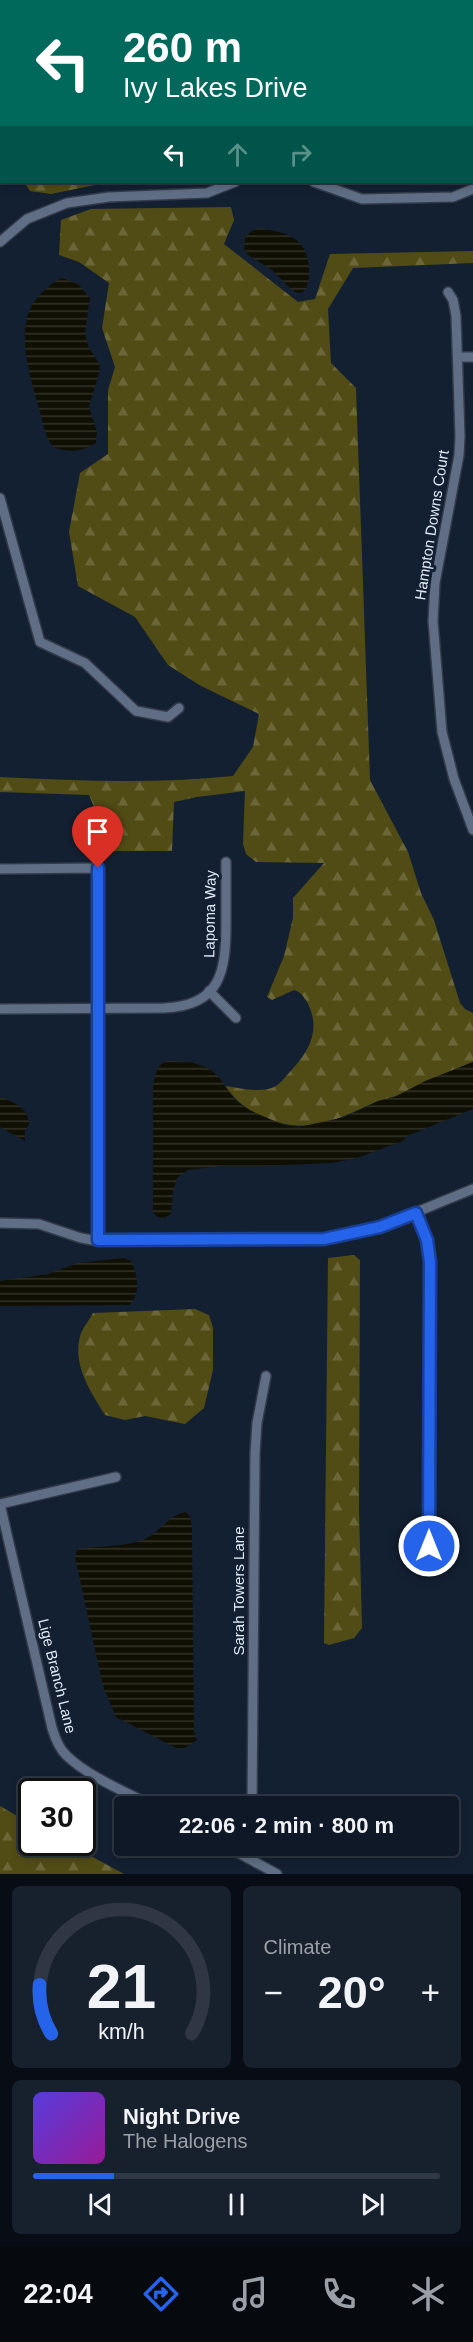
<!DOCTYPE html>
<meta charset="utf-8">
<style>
body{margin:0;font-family:Helvetica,sans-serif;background:#17212e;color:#f1f3f6;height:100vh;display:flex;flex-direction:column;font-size:22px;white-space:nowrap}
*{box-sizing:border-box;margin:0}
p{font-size:20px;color:#9ba0a7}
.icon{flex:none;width:33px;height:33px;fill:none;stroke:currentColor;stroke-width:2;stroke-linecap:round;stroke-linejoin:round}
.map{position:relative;height:1874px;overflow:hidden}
.side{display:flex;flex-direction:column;gap:12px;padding:12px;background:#080d15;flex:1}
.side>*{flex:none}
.hud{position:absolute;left:0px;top:0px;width:474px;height:183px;box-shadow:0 3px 9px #0003,0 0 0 2px #2e3743;background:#00695c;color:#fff;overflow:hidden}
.speed{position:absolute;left:18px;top:1778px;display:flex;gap:12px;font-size:30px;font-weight:700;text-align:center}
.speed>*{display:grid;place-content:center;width:78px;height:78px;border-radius:50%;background:#0e1826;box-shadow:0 3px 9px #0003,0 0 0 2px #2e3743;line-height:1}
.speed .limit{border:3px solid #111;border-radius:9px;background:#fff;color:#111}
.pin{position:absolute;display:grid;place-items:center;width:51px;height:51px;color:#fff;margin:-62px -26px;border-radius:50% 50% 50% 0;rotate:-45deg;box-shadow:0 0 6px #0007}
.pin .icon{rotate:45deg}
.me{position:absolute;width:66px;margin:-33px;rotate:0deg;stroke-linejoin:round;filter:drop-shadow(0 0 4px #0008)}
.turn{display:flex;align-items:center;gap:21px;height:126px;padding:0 24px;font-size:27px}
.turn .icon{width:78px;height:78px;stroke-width:2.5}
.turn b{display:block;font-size:42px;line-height:51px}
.lanes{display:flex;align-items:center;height:57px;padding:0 24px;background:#0003;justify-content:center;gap:30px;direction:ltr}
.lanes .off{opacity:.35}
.big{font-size:45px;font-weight:700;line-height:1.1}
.side .widget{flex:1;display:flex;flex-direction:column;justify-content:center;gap:9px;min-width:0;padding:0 21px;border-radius:9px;background:#17212e}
.side .dial{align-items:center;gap:0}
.dial svg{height:156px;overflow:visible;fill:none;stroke:#2e3743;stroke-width:7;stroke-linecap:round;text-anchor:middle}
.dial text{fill:#f1f3f6;stroke:none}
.song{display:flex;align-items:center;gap:18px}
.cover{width:72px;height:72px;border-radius:9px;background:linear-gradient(135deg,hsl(250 70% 55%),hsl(300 70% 35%))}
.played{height:6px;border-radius:3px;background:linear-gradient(90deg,#2563eb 20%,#2e3743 20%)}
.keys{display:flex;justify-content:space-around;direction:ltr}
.heat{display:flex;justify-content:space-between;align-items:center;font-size:33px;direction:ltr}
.side .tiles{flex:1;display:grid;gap:12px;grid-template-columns:1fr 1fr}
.widget:last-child{grid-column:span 2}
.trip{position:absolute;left:114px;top:1796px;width:345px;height:60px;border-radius:6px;background:#0e1826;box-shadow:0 3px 9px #0003,0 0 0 2px #2e3743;font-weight:700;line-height:60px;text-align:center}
.tab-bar{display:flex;height:96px;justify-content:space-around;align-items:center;background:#060a0f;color:#9ba0a7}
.tab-bar .icon{width:42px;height:42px}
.tab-bar .current{color:#2563eb}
.tab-bar b{font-size:27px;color:#f1f3f6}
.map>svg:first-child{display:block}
.forest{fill:url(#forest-firs)}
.water{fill:url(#water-rules)}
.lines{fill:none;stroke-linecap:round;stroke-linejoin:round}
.minor-casing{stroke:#323a4a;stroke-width:12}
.minor{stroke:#5f6e84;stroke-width:9}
.route-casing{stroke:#184099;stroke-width:15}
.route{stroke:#2563eb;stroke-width:10}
.labels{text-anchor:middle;stroke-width:6;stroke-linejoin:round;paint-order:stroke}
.street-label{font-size:15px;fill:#e1eaf6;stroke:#132032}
</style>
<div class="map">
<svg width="473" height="1874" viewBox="0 0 473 1874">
<defs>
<pattern id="forest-firs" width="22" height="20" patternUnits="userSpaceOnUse" patternTransform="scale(1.5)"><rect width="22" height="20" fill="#514c15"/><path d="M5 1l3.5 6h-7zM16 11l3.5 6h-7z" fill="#6a6638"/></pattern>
<pattern id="water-rules" width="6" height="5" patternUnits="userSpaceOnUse" patternTransform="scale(1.5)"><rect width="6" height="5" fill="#100f03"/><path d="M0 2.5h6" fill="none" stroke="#323228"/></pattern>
</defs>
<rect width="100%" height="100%" fill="#132032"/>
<!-- forest -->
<g class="forest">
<polygon points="0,0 251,0 2,2 1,145"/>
<polygon points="24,182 139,182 95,185 51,194 30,191"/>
<path d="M 231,207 L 234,220 L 224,244 L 298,302 L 315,299 L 330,254 L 473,251 L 473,263 L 353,268 L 328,309 L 331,363 L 356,388 L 370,780 L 408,852 L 421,893 L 434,920 L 460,1003 L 465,1009 L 473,1013 L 473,1062 C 447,1072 423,1084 398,1095 C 391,1098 383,1099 376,1102 C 335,1120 308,1136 263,1117 C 246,1109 236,1101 225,1086 C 241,1088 261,1094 276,1086 C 281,1083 285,1077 289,1073 C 309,1052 322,1030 307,1002 C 303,996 301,992 294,990 L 272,1000 L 267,997 L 284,956 L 293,918 L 293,898 L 324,863 L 256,862 L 246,854 L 243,844 L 245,791 L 197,797 L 174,802 L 172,851 L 113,851 L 89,795 L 0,792 L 0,777 C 78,781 156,784 233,776 L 253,747 L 259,714 L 201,686 L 168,665 L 135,617 L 78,586 L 69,532 L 80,473 L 108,454 L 108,390 L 115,367 L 102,328 L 109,283 L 79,262 L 59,255 L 61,220 L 91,209 Z"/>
<polygon points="354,1255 360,1260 359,1510 362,1628 354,1638 329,1645 324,1643 328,1258"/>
<path d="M 195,1309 L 209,1315 L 213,1328 L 213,1370 L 204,1408 L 185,1424 L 145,1416 L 125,1420 L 105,1415 C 90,1391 71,1363 81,1333 C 84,1326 90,1319 93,1313 Z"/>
<polygon points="0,1806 31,1824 32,1842 65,1842 124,1874 0,1874"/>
</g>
<!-- water -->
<g class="water">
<path d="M 259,228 C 288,233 307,237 309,269 C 309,278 309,286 303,292 L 298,293 L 292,290 L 272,270 L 248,255 L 244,249 L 245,237 L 252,231 Z"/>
<path d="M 62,278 L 78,284 L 90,298 L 85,333 L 88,346 L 100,365 L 99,374 L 89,406 L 97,432 L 96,443 C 83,452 68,453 53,447 L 49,441 C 43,429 41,414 37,401 C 28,369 12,316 44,291 C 50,286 54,281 62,278 Z"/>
<path d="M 167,1061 L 191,1062 L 208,1068 L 218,1076 L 236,1101 L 249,1110 L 284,1125 L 299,1127 L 345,1117 L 378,1101 L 395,1097 L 425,1081 L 473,1062 L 473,1109 L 407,1136 L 403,1141 L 357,1158 L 332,1163 L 263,1166 L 221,1166 L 188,1170 L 177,1178 L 173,1192 L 171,1214 L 162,1219 L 155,1215 L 153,1212 L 153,1085 C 156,1075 156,1065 167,1061 Z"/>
<path d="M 0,1097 C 14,1102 28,1107 29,1124 L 25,1131 L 25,1141 L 0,1127 Z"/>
<path d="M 123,1258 L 131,1261 C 138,1274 141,1295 129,1305 L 0,1306 L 0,1281 L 48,1274 L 78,1263 Z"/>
<path d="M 186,1512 L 190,1517 L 192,1528 L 194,1731 L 197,1740 L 185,1748 L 176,1748 L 116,1717 L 103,1686 L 75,1557 L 77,1549 C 98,1546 123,1547 143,1540 C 160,1533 169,1514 186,1512 Z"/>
</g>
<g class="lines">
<!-- minor casing -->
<g class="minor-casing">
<g id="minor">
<polyline points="314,2 314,0"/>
<polyline points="314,182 362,199 453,197 473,189"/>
<polyline points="0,242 27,219 67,203 109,197 207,193 235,182"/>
<polyline points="448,292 453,300 456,316 460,437 459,455 435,583 433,621 442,732 454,779 473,830"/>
<polyline points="458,357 473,357"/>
<polyline points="0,498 40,642 85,663 136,711 168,717 179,708"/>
<polyline points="0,869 98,868 98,1241"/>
<polyline points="209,991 236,1018"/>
<path d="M 0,1009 L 164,1008 C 221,1006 226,971 226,923 C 226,903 226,882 226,862"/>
<polyline points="415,1213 427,1240 429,1252 429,1546 436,1569"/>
<polyline points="0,1223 39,1224 81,1238 98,1241 324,1239 380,1227 473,1189"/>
<path d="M 0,1504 L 52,1728 C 55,1738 59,1749 67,1756 C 89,1777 126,1792 153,1806"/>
<polyline points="0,1504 116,1477"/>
<polyline points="252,1806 255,1453 257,1423 266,1376"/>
<polyline points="224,1845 277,1874"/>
</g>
</g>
<!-- minor -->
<use href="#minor" class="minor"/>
</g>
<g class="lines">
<!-- route casing -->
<g class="route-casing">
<polyline id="route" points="98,868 98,1240 324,1239 380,1227 416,1213 427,1240 430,1262 429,1546"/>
</g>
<!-- route -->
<use href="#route" class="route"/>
</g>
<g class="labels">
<!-- street labels -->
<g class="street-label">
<text transform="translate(432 525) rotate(-81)" y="5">Hampton Downs Court</text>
<text transform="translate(210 914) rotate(-89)" y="5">Lapoma Way</text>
<text transform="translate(239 1591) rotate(-90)" y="5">Sarah Towers Lane</text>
<text transform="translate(57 1676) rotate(76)" y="5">Lige Branch Lane</text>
</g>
</g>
</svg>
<div class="speed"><div class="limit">30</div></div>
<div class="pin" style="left:98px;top:868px;background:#d93025"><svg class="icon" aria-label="arrive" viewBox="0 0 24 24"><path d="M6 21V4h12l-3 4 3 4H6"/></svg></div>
<svg class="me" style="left:429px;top:1546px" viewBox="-20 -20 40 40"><circle r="17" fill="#2563eb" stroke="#fff" stroke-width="3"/><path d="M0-11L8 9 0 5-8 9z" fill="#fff"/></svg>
<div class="trip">22:06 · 2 min · 800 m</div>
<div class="hud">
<div class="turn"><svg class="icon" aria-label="left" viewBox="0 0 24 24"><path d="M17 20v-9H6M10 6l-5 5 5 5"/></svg><div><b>260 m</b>Ivy Lakes Drive</div></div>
<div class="lanes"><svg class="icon" aria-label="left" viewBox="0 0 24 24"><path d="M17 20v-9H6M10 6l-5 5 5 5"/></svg><svg class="icon off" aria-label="ahead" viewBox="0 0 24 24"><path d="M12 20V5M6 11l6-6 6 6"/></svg><svg class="icon off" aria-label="right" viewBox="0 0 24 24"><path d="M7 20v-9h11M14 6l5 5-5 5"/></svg></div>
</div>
</div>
<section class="side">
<div class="tiles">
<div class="widget dial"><svg viewBox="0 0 100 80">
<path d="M14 69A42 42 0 1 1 86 69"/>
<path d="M14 69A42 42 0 0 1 8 44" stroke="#2563eb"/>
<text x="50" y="56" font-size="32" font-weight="700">21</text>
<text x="50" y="72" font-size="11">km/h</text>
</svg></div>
<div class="widget"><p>Climate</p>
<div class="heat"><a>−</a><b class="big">20°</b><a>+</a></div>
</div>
<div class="widget">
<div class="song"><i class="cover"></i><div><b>Night Drive</b><p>The Halogens</p></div></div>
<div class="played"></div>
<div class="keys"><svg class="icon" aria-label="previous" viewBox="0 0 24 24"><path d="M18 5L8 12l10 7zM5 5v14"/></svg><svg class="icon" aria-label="pause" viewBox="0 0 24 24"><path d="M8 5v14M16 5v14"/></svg><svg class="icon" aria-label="next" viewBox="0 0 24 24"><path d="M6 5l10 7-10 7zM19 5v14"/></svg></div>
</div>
</div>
</section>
<nav class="tab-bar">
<b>22:04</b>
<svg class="icon current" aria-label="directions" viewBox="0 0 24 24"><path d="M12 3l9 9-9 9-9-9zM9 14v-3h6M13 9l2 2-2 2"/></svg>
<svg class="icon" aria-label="music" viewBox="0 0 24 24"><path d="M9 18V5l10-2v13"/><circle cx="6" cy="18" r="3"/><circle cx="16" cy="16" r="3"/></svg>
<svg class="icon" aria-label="phone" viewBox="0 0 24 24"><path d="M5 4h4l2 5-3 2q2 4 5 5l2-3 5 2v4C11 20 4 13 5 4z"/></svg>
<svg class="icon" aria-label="climate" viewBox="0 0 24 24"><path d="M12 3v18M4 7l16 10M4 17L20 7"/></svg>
</nav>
